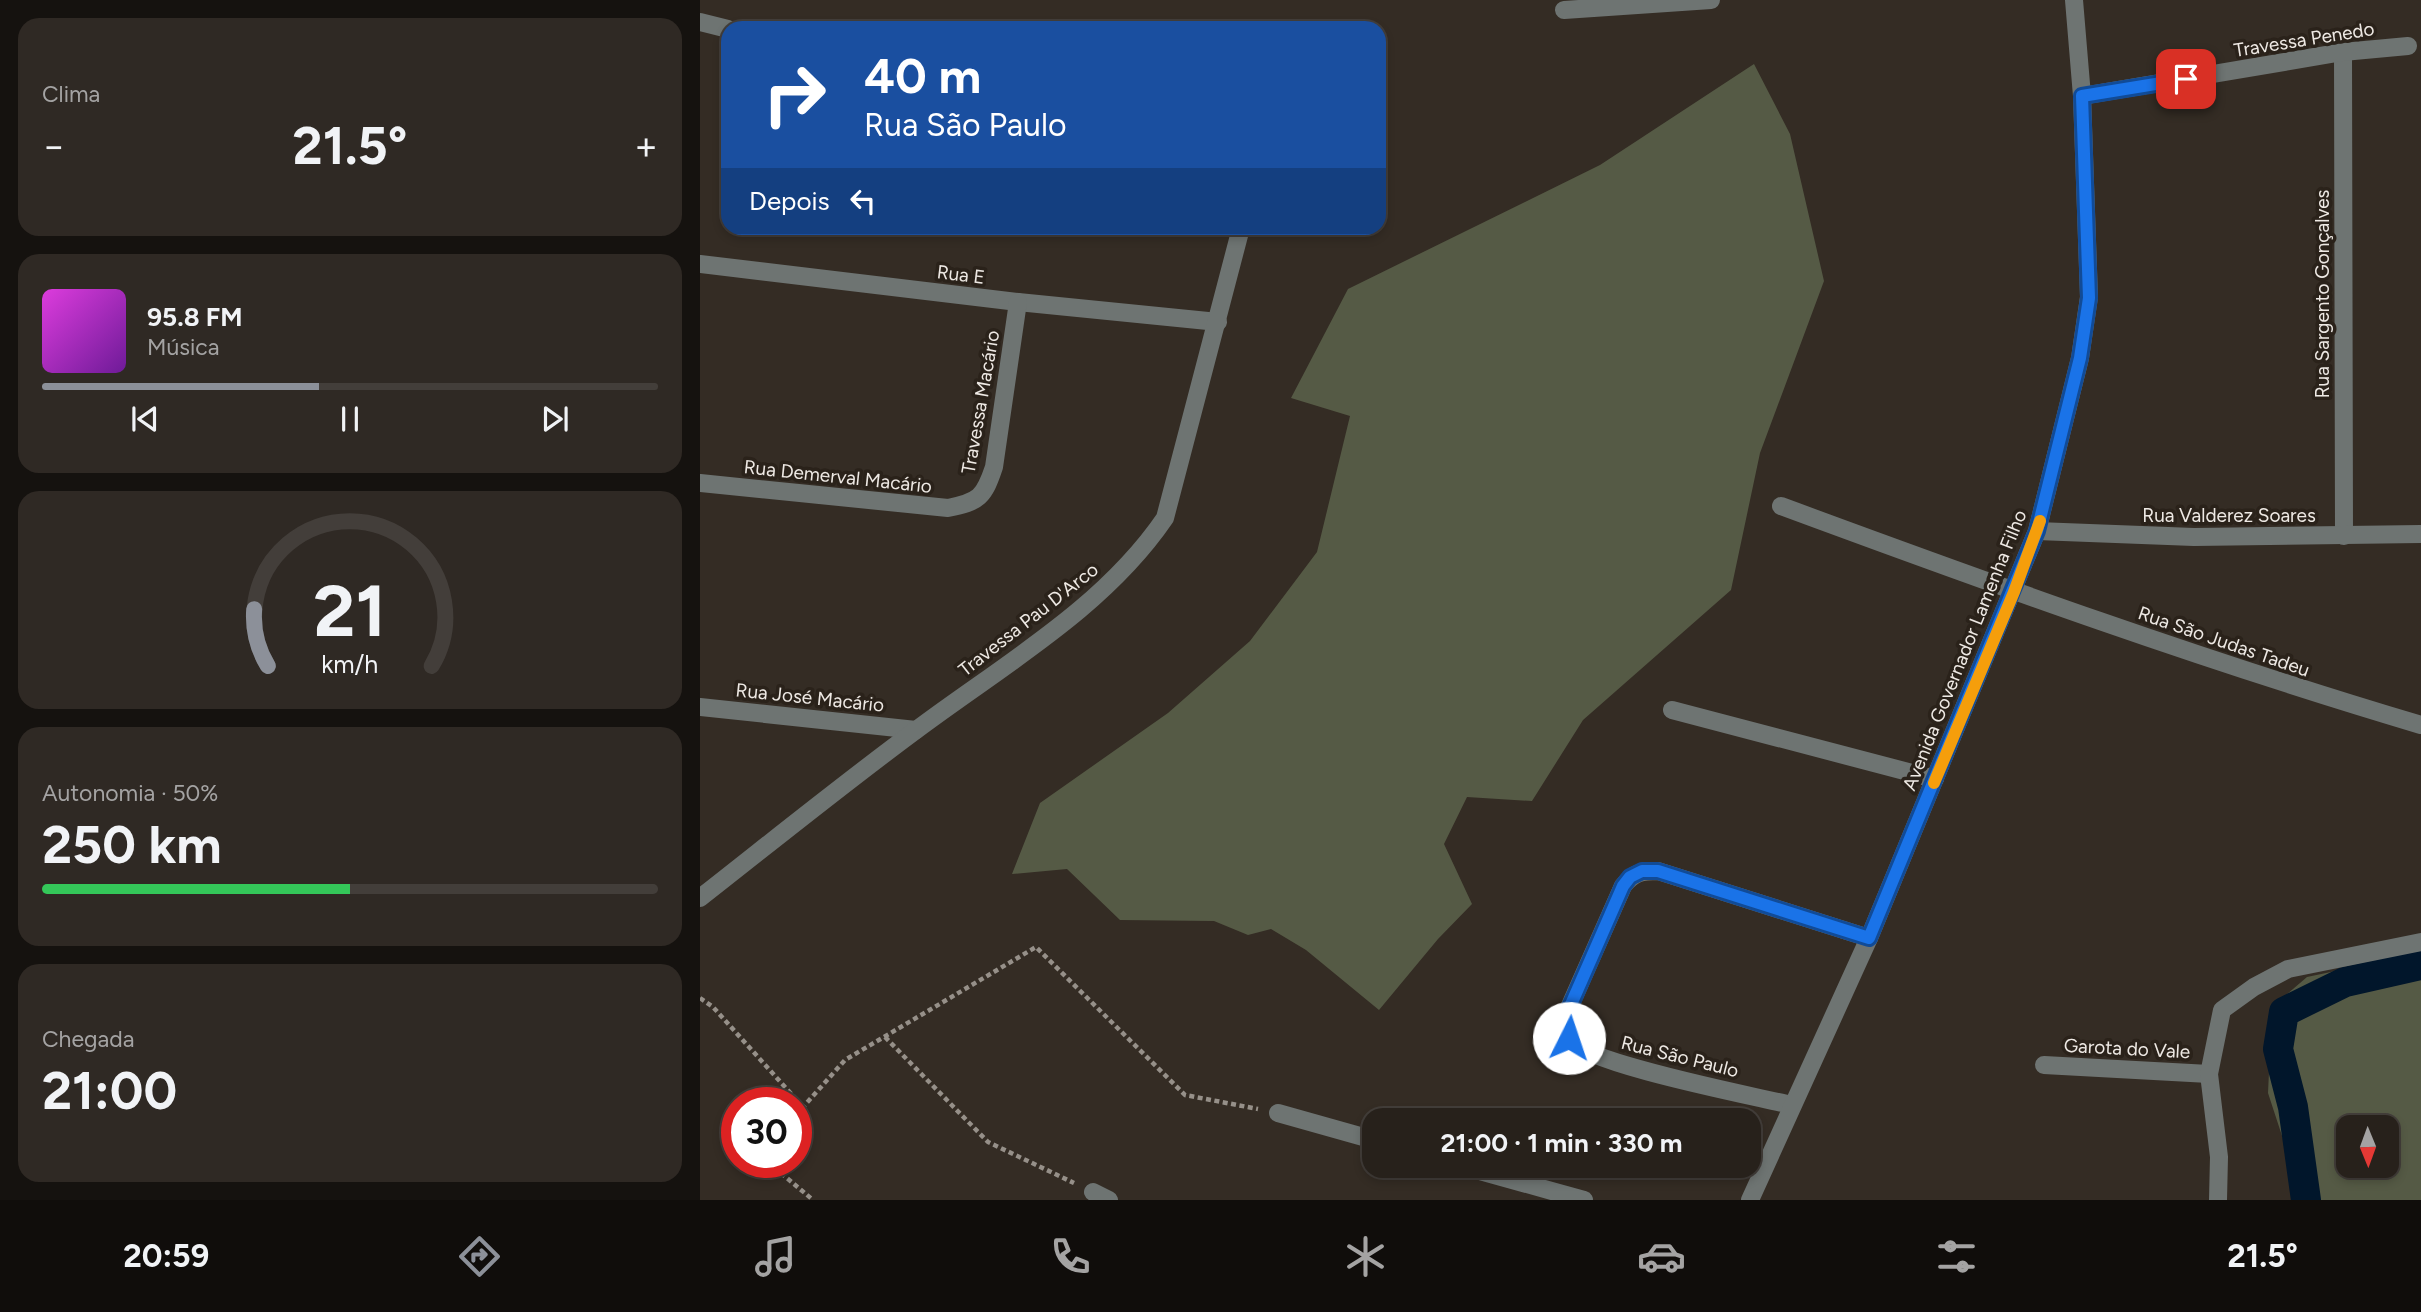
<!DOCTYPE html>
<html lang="pt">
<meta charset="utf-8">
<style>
body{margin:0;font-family:Figtree,sans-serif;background:#2f2924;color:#f1f3f6;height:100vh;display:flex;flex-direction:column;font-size:26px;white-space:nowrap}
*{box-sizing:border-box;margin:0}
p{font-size:23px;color:#a4a3a3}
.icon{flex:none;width:38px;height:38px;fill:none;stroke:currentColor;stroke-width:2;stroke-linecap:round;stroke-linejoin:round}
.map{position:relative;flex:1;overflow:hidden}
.details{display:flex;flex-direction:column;gap:18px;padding:18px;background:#15120f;width:700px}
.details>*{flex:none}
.banner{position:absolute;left:21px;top:21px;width:665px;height:214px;border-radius:21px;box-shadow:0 4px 10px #0003,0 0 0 2px #433e3a;background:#1a4fa0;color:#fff;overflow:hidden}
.needle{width:46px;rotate:179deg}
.controls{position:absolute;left:1636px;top:1115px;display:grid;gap:14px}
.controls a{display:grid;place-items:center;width:63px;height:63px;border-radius:14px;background:#27211b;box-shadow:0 4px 10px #0003,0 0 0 2px #433e3a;font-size:35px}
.speed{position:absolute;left:21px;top:1087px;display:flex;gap:14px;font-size:35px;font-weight:700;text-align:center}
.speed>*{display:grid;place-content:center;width:91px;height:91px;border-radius:50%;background:#27211b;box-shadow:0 4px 10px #0003,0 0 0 2px #433e3a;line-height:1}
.speed .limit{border:10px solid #d22;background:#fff;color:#111}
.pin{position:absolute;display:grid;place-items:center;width:60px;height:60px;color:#fff;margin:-30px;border-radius:14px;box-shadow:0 4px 10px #0006}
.me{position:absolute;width:77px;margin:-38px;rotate:4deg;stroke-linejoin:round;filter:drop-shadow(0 0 5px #0008)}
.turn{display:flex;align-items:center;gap:24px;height:147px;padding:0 28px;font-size:32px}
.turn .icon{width:91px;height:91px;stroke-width:2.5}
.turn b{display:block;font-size:49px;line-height:60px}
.then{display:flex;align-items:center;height:66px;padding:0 28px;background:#0003;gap:14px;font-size:26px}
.big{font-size:52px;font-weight:700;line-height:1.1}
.details .card{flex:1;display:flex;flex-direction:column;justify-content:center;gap:10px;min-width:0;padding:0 24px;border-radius:21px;background:#2f2924}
.details .dial{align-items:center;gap:0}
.dial svg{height:182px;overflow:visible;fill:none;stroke:#433e3a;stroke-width:7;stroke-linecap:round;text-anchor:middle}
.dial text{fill:#f1f3f6;stroke:none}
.song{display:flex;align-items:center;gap:21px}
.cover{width:84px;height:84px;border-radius:10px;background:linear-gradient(135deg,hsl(300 70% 55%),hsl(280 70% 35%))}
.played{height:7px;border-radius:4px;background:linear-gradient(90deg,#8c9099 45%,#433e3a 45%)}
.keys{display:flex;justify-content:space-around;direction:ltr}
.heat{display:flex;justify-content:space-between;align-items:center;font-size:38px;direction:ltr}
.charge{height:10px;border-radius:5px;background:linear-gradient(90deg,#34c759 50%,#433e3a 0)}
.trip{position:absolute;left:662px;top:1108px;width:399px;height:70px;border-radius:21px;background:#27211b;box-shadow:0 4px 10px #0003,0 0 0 2px #433e3a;font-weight:700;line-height:70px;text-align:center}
.menu{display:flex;height:112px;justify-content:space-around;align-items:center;background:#100d0b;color:#a4a3a3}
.menu .icon{width:49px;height:49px}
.menu .current{color:#8c9099}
.menu b{font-size:32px;color:#f1f3f6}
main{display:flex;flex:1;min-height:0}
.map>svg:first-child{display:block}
.green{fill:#555a45;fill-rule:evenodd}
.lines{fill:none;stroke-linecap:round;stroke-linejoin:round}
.canal{stroke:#01162b;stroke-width:30}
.path{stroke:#969089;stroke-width:4.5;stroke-dasharray:5 3.5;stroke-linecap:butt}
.minor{stroke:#6e7472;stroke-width:18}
.route-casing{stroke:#114b97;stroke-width:18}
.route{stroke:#1a73e8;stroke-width:12}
.slow{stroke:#f59e0b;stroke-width:12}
.labels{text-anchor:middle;stroke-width:7;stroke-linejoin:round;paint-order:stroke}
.street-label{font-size:19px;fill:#eee9e4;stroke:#2a221a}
</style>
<main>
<section class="details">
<div class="card"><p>Clima</p>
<div class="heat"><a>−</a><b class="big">21.5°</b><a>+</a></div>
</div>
<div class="card">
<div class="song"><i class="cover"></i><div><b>95.8 FM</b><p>Música</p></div></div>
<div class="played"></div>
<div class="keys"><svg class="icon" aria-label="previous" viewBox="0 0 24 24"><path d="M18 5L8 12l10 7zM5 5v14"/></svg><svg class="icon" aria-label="pause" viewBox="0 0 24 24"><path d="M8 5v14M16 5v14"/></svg><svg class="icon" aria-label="next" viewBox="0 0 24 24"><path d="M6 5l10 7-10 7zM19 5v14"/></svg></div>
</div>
<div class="card dial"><svg viewBox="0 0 100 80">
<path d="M14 69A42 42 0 1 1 86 69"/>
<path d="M14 69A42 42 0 0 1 8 44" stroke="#8c9099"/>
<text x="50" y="56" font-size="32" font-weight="700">21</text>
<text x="50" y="72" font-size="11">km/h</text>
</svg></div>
<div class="card"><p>Autonomia · 50%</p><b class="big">250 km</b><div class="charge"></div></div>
<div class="card"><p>Chegada</p><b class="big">21:00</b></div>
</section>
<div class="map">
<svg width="1721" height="1200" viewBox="0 0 1721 1200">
<rect width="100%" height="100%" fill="#342c24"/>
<!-- green -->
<g class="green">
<polygon points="1054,64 1090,134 1124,281 1060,453 1031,590 883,720 832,801 767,797 744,844 772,904 738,939 679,1010 606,950 571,929 548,935 514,921 420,920 367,869 312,874 340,803 468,713 550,641 617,552 650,416 591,398 648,289 900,165"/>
<path d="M 1721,953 L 1721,1200 L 1603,1200 L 1568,1093 L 1572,1007 L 1607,977 ZM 1648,1127 L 1687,1127 L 1687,1166 L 1648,1166 Z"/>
</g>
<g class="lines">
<!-- canal -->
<polyline class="canal" points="1606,1200 1593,1107 1578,1049 1584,1012 1645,982 1721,965"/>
<!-- path -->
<g class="path">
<polyline points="0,998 13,1007 103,1107"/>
<polyline points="185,1037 288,1142 374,1183"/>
<polyline points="96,1115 145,1060 336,947 485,1095 558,1109"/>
<polyline points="68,1162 113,1200"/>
</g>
<!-- minor -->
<g class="minor">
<polyline points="864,10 1011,0"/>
<polyline points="0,22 28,29"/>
<polyline points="1643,52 1644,536"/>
<polyline points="1382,96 1643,52 1708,46"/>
<polyline points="0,264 318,302 518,322"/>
<path d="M 0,483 L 248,508 C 279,502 284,497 294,467 L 318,302"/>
<path d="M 1081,506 C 1292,584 1505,661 1721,725"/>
<polyline points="1337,531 1494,537 1721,534"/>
<polyline points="0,707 216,730"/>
<polyline points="972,710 1235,779"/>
<path d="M 0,898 C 74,840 148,780 223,725 C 308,662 405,606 465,518 L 541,228"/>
<polyline points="1344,1065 1509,1074"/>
<path d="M 1091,1105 C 1054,1096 887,1064 870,1040 C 864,1030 867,1019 869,1008 L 923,886 C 933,873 941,871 958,871 L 1169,938"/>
<polyline points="578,1113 674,1140"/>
<polyline points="762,1166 884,1200"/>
<polyline points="393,1192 409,1200"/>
<polyline points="1050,1200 1169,938 1337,531 1380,358 1389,297 1382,96 1374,0"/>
<polyline points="1518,1200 1519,1157 1509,1074 1522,1010 1554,987 1588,969 1721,942"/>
</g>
</g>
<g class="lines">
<!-- route casing -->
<g class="route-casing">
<polyline id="route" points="869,1038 866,1028 869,1009 923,886 930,877 942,871 958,871 1169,938 1337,531 1380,358 1389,298 1382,96 1486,79"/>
</g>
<!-- route -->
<use href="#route" class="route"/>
<!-- slow -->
<polyline class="slow" points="1234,783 1314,592 1340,521"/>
</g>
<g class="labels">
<!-- street labels -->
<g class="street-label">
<text transform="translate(1604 39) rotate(-9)" y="7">Travessa Penedo</text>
<text transform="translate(261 274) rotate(7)" y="7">Rua E</text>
<text transform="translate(1622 294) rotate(-90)" y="7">Rua Sargento Gonçalves</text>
<text transform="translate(280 402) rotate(-80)" y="7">Travessa Macário</text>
<text transform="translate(138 476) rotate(6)" y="7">Rua Demerval Macário</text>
<text x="1529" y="522">Rua Valderez Soares</text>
<text transform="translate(328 619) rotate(-38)" y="7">Travessa Pau D'Arco</text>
<text transform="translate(1524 641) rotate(19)" y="7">Rua São Judas Tadeu</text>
<text transform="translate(1264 650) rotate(-68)" y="7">Avenida Governador Lamenha Filho</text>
<text transform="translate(110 697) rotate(6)" y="7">Rua José Macário</text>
<text transform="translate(1427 1048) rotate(3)" y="7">Garota do Vale</text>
<text transform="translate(980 1056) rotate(14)" y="7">Rua São Paulo</text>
</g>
</g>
</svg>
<div class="controls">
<a><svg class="needle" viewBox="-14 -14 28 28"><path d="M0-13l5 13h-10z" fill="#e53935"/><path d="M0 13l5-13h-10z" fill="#a4a3a3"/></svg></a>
</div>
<div class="speed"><div class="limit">30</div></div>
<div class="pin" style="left:1486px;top:79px;background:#d93025"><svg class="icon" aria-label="arrive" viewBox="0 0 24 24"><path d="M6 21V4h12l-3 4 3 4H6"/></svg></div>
<svg class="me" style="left:869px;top:1038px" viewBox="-20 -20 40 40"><circle r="19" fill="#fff"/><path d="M0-13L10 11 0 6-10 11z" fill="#1a73e8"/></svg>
<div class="trip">21:00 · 1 min · 330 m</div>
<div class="banner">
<div class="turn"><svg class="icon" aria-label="right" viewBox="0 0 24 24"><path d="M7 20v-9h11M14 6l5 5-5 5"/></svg><div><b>40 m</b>Rua São Paulo</div></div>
<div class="then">Depois<svg class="icon" aria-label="left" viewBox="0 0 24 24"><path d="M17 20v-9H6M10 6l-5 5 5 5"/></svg></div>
</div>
</div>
</main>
<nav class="menu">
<b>20:59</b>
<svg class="icon current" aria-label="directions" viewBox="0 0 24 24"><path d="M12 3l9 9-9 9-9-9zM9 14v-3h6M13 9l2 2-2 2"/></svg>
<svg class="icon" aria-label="music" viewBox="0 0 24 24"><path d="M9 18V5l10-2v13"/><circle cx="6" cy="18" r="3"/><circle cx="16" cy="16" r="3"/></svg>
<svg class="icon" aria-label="phone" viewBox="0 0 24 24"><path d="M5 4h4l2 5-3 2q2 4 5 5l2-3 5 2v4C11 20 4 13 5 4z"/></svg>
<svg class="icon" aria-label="climate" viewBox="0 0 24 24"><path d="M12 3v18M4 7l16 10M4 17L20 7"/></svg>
<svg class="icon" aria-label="car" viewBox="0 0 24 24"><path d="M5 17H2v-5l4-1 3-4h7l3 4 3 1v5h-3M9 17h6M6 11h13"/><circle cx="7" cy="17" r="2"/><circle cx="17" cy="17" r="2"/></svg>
<svg class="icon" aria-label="filters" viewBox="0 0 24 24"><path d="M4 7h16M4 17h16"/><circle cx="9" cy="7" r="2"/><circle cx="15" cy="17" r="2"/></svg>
<b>21.5°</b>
</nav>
